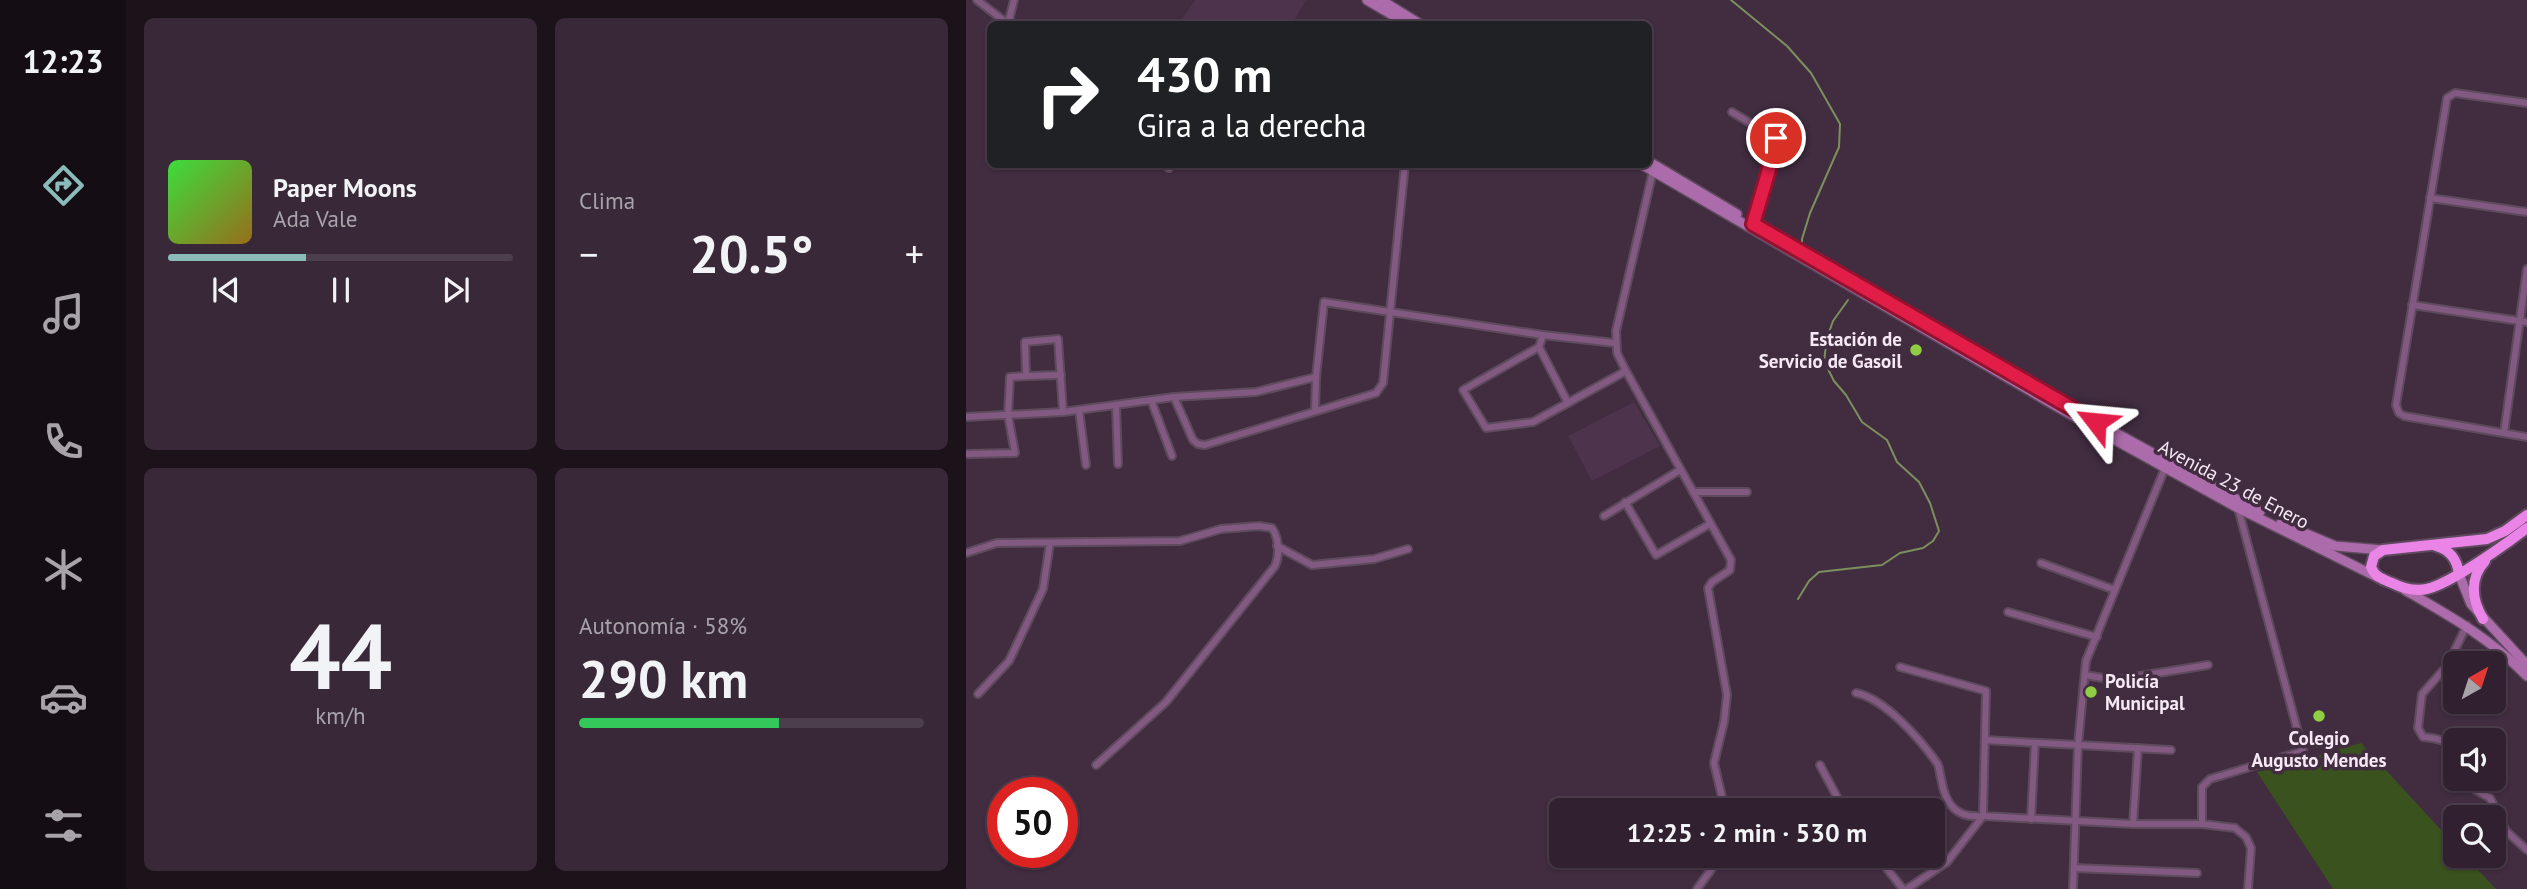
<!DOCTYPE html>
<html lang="es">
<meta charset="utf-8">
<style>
body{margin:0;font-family:"PT Sans",sans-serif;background:#392938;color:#f1f3f6;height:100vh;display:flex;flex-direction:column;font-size:26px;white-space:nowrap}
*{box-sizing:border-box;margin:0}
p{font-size:23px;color:#a8a3ab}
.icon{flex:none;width:38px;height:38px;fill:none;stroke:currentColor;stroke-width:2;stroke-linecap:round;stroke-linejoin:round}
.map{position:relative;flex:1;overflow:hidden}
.drawer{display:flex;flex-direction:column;gap:18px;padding:18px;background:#1b121a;width:840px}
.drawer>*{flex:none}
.banner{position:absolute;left:21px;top:21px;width:665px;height:147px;border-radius:10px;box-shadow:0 2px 5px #0004,0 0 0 2px #4c3e4c;background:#202124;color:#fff;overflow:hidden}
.needle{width:46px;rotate:39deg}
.fabs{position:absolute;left:1477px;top:651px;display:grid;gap:14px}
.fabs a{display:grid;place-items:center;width:63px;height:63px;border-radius:10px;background:#312130;box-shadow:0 2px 5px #0004,0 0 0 2px #4c3e4c;font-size:35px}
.speed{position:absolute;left:21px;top:777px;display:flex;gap:14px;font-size:35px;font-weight:700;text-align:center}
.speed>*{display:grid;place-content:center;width:91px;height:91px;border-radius:50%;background:#312130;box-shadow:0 2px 5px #0004,0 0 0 2px #4c3e4c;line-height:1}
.speed .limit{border:10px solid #d22;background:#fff;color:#111}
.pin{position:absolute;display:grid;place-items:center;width:60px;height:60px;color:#fff;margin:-30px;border:4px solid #fff;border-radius:50%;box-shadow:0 2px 7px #0007}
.me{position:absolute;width:77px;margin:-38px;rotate:299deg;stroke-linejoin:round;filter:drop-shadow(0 0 5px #0008)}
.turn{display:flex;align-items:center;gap:24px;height:147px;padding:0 35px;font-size:32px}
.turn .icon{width:91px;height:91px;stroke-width:2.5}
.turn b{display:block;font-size:49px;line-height:60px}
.big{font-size:52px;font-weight:700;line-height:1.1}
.drawer .card{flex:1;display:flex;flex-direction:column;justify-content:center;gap:10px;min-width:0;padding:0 24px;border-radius:10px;background:#392938}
.drawer .dial{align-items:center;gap:0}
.dial b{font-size:91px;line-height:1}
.song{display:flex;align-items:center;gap:21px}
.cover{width:84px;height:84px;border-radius:10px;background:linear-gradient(135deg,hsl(120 70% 55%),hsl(40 70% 35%))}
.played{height:7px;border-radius:4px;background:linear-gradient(90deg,#8bbbb9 40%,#4c3e4c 40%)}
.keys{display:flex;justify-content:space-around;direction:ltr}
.heat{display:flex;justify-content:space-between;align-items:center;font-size:38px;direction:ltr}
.charge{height:10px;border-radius:5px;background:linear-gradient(90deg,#34c759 58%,#4c3e4c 0)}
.drawer .tiles{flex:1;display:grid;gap:18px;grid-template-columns:repeat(2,1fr)}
.trip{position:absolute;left:583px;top:798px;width:396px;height:70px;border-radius:10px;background:#312130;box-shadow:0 2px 5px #0004,0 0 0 2px #4c3e4c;font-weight:700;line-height:70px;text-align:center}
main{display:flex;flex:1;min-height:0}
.menu{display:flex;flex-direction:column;width:126px;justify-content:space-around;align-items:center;background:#140d13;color:#a8a3ab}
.menu .icon{width:49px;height:49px}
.menu .current{color:#8bbbb9}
.menu b{font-size:32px;color:#f1f3f6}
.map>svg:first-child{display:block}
.built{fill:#4d334c}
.green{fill:#3a521e}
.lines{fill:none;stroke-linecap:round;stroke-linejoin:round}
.stream{stroke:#7c905d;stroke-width:2}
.street-casing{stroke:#5e4a5d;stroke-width:10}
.secondary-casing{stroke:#5e4a5d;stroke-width:12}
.highway-casing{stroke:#5e4a5d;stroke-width:14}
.street{stroke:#825980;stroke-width:6}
.secondary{stroke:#ac6baa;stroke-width:9}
.highway{stroke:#ea84e7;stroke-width:10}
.route-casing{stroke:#92132f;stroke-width:18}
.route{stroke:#e11d48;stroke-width:12}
.poi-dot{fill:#8fcd42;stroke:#412c40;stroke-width:2.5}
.labels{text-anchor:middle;stroke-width:7;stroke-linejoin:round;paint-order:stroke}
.poi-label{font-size:19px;font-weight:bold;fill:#f6e9f5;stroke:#412c40;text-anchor:end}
.street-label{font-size:19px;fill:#f6e9f5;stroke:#412c40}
</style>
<main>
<nav class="menu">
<b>12:23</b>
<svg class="icon current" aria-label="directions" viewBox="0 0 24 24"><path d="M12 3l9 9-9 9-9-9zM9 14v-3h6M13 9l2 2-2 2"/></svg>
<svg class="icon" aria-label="music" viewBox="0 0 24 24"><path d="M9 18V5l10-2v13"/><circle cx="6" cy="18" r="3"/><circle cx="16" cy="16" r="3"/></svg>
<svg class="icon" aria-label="phone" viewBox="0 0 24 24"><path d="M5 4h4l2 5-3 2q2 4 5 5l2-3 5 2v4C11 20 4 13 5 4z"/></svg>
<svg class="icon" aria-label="climate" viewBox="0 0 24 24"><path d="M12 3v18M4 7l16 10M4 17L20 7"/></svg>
<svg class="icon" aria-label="car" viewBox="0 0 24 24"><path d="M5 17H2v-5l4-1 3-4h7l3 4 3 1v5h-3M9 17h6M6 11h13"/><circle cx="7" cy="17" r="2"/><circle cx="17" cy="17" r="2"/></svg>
<svg class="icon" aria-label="filters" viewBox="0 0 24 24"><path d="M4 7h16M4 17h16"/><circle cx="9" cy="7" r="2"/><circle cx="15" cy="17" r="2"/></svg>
</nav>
<section class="drawer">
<div class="tiles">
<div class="card">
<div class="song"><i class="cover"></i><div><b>Paper Moons</b><p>Ada Vale</p></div></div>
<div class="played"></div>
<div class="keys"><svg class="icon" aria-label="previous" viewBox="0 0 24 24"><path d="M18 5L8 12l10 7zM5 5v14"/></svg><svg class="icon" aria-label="pause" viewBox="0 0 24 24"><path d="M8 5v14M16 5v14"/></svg><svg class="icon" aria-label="next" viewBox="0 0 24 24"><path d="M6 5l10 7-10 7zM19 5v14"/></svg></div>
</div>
<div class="card"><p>Clima</p>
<div class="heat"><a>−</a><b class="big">20.5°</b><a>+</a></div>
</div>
<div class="card dial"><b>44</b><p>km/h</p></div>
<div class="card"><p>Autonomía · 58%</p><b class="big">290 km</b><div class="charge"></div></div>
</div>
</section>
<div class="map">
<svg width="1561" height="889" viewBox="0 0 1561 889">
<rect width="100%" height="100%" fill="#412c40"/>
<!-- built -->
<g class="built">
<polygon points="229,0 340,0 326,24 226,24 216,19"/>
<polygon points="668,402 694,446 626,481 602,436"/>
</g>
<!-- green -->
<polygon class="green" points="1395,743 1489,845 1489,856 1499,856 1530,889 1367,889 1291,772"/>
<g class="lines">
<!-- stream -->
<g class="stream">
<polyline points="765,0 821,46 845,73 874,124 873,147 844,213 836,239 836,247 893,280"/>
<polyline points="832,599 843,581 853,572 916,565 934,553 957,548 967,541 973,531 964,503 953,482 931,462 921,440 896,422 880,395 868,381 858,361 861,338 867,321 882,300"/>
</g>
<!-- street casing -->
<g class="street-casing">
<g id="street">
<polyline points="11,0 42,24"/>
<polyline points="42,24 48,0"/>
<polyline points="1561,103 1489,93 1481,98 1430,405 1433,413 1438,416 1561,437"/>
<polyline points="766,112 809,138 802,173 787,224"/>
<polyline points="197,164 203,168"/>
<polyline points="687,171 650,331 651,353 660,371 765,560 764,570 746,582 742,588 761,695 758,722 748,763 759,810"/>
<polyline points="1464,198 1561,212"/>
<polyline points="1446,305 1561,322"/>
<polyline points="577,335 573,347 497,390 520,428 567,422 660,371"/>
<polyline points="573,347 602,403"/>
<polyline points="60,376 95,375"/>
<polyline points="208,397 227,440 232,444 239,445 410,393 417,383 439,164"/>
<polyline points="185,400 206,456"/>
<polyline points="150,406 152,464"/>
<polyline points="113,410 120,465"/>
<polyline points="349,411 350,377 358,302 577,335 649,343"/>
<polyline points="0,417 97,412 208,397 290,392 350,377"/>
<polyline points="1538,433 1561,269"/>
<polyline points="0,454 49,453 42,415 44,377 60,376 59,342 92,339 97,412"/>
<polyline points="727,492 781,492"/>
<polyline points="659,502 690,555 744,524"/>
<polyline points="638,516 714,470"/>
<polyline points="311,546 346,565 408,559 442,549"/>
<path d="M 0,553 L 31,543 L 214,541 L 255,529 L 293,526 L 306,528 C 313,538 314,555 309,566 L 200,702 L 130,765"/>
<polyline points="1075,563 1149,590"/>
<polyline points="1042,612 1131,637"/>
<polyline points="934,667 1020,691 1017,816 1167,824 1236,824 1269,828 1280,837 1285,848 1282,889"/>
<polyline points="1119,675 1149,680 1242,665"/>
<path d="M 890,693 C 918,698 954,739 971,763 C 974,767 973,772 975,778 C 979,804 990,819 1017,816 L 981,862 L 941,889"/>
<polyline points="12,694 43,661 77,589 84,543"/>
<polyline points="1019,740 1205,750"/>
<path d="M 1489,755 C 1481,739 1474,739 1457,737 L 1452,728 L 1456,694 L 1481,666 L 1501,625"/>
<polyline points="854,765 878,810"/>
<polyline points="1502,779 1508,789 1524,798 1540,831 1561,850"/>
<polyline points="1065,819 1069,743"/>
<polyline points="1167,824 1172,748"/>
<polyline points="1236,824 1236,787 1244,779 1337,751 1272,508"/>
<polyline points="911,856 937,889"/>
<polyline points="1108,868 1231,873"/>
<polyline points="731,889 755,856"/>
<polyline points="1107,889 1112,745 1120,661 1199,468"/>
</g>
</g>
<!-- secondary casing -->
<g class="secondary-casing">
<g id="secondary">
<polyline points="401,0 442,24"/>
<polyline points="415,0 454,24"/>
<polyline points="682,161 771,214"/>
<polyline points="675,164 1133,431 1272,508 1411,577"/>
<polyline points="801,232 1009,353"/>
<polyline points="1088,399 1294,512"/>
<polyline points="1315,523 1369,546 1417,550"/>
<polyline points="1493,574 1505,604 1561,665"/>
<path d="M 1439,590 C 1484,616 1524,638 1561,676"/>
</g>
</g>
<!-- highway casing -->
<g class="highway-casing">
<g id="highway">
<path d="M 1561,515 L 1539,531 L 1521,539 L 1417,550 L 1408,556 L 1405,567 C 1409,577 1416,579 1426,583 C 1456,598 1472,586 1497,572 C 1520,558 1540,544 1561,528"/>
<path d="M 1470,546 C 1484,550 1491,559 1493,574"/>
<path d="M 1517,619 C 1506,600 1503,579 1519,561"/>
</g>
</g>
<!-- street -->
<use href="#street" class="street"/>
<!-- secondary -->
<use href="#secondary" class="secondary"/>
<!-- highway -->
<use href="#highway" class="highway"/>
</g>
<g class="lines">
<!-- route casing -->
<g class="route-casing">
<polyline id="route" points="810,138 802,173 787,224 1130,422"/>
</g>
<!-- route -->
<use href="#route" class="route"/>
</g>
<!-- markers -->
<g class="poi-dot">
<circle cx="950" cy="350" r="7"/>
<circle cx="1125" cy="692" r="7"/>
<circle cx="1353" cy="716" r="7"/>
</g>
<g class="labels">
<!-- poi labels -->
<g class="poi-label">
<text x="936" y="346">Estación de<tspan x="936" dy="22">Servicio de Gasoil</tspan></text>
<text x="1139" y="688" text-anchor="start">Policía<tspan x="1139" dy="22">Municipal</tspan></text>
<text x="1353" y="745" text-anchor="middle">Colegio<tspan x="1353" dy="22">Augusto Mendes</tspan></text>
</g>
<!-- street labels -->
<g class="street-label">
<text transform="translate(1268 484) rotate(28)" y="7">Avenida 23 de Enero</text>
</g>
</g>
</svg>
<div class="fabs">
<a><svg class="needle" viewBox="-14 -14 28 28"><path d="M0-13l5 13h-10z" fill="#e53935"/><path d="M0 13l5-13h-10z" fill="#a8a3ab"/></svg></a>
<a><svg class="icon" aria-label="sound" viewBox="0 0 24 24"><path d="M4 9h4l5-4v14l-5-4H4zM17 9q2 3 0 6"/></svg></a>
<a><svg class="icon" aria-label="search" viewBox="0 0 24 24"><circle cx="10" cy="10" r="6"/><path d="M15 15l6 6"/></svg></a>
</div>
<div class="speed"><div class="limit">50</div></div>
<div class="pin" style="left:810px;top:138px;background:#d93025"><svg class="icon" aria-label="arrive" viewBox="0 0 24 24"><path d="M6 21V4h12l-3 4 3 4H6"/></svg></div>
<svg class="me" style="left:1130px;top:422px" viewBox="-20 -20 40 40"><path d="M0-17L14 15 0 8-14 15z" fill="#e11d48" stroke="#fff" stroke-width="4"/></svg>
<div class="trip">12:25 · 2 min · 530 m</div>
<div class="banner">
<div class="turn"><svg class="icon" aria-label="right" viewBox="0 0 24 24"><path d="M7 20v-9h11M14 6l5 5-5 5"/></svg><div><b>430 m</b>Gira a la derecha</div></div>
</div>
</div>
</main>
